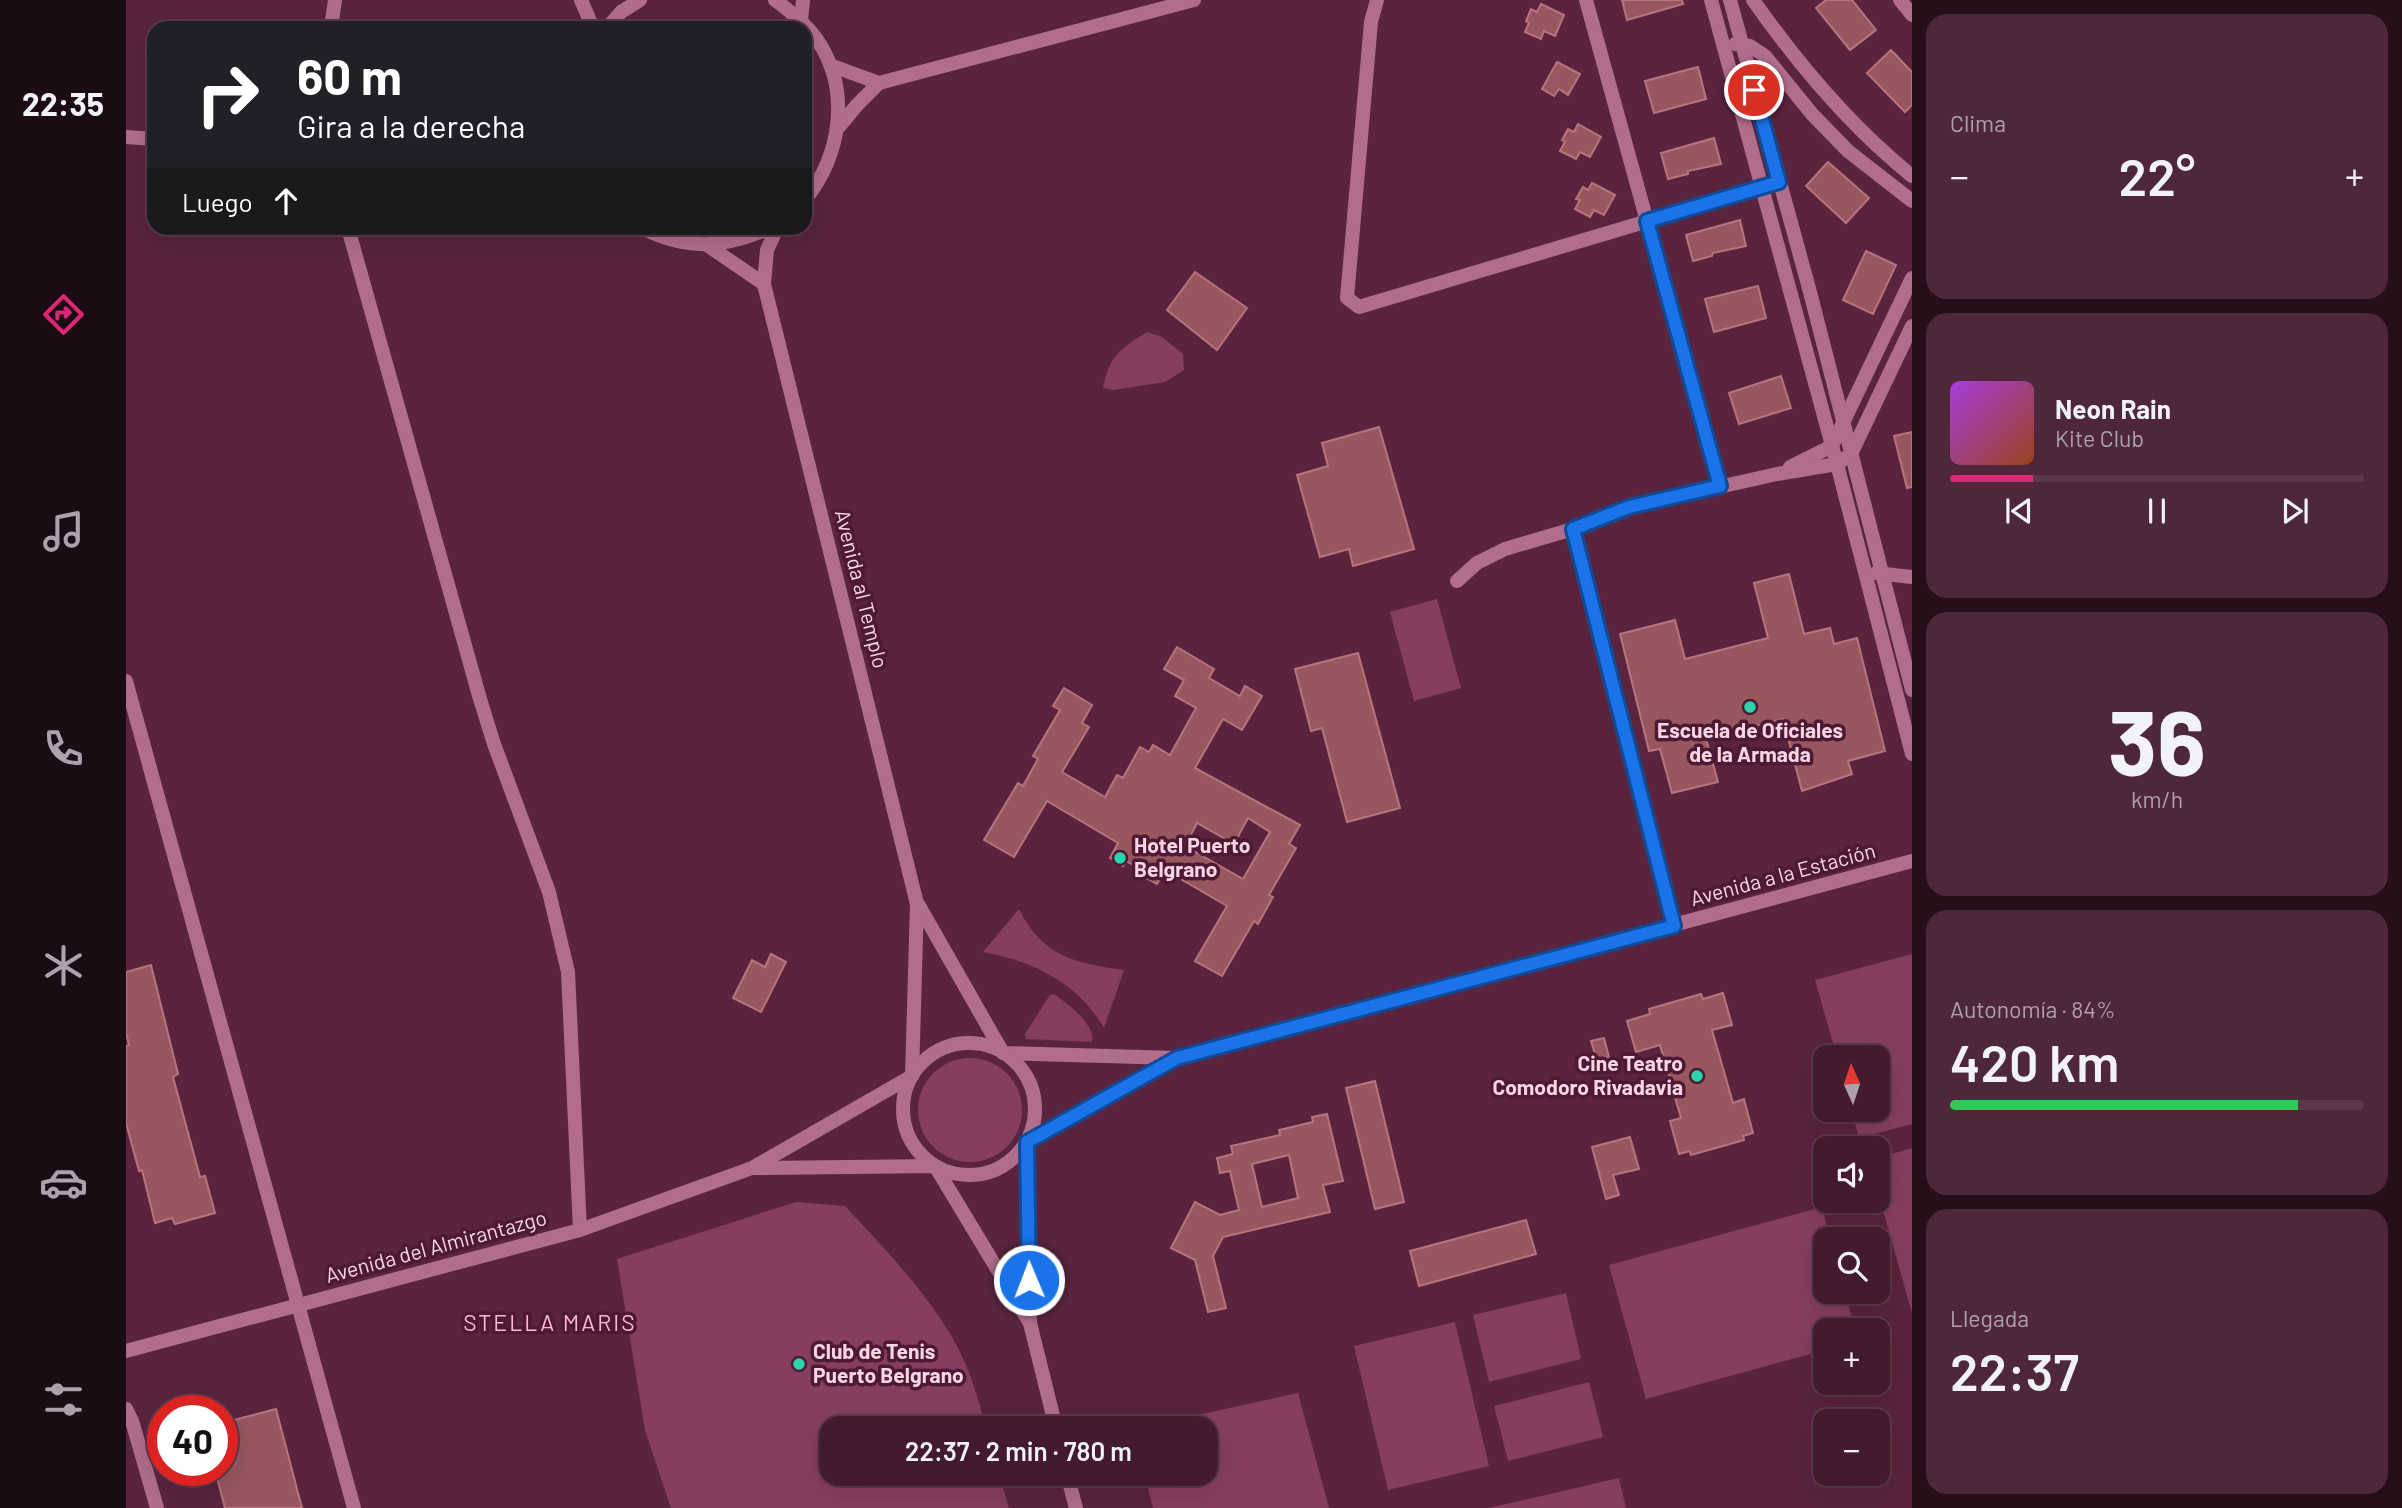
<!DOCTYPE html>
<html lang="es">
<meta charset="utf-8">
<style>
body{margin:0;font-family:Barlow,sans-serif;background:#4e283a;color:#f1f3f6;height:100vh;display:flex;flex-direction:column;font-size:26px;white-space:nowrap}
*{box-sizing:border-box;margin:0}
p{font-size:23px;color:#afa1aa}
.icon{flex:none;width:38px;height:38px;fill:none;stroke:currentColor;stroke-width:2;stroke-linecap:round;stroke-linejoin:round}
.map{position:relative;flex:1;overflow:hidden}
.sheet{display:flex;flex-direction:column;gap:14px;padding:14px;background:#250f19;width:490px}
.sheet>*{flex:none}
.banner{position:absolute;left:21px;top:21px;width:665px;height:214px;border-radius:21px;box-shadow:0 7px 28px #0002,0 0 0 2px #5c394a;background:#202124;color:#fff;overflow:hidden}
.needle{width:46px;rotate:357deg}
.controls{position:absolute;left:1687px;top:1045px;display:grid;gap:14px}
.controls a{display:grid;place-items:center;width:77px;height:77px;border-radius:14px;background:#441b2e;box-shadow:0 7px 28px #0002,0 0 0 2px #5c394a;font-size:35px}
.speed{position:absolute;left:21px;top:1395px;display:flex;gap:14px;font-size:35px;font-weight:700;text-align:center}
.speed>*{display:grid;place-content:center;width:91px;height:91px;border-radius:50%;background:#441b2e;box-shadow:0 7px 28px #0002,0 0 0 2px #5c394a;line-height:1}
.speed .limit{border:10px solid #d22;background:#fff;color:#111}
.pin{position:absolute;display:grid;place-items:center;width:60px;height:60px;color:#fff;margin:-30px;border:4px solid #fff;border-radius:50%;box-shadow:0 2px 7px #0007}
.me{position:absolute;width:77px;margin:-38px;rotate:359deg;stroke-linejoin:round;filter:drop-shadow(0 0 5px #0008)}
.turn{display:flex;align-items:center;gap:24px;height:147px;padding:0 35px;font-size:32px}
.turn .icon{width:91px;height:91px;stroke-width:2.5}
.turn b{display:block;font-size:49px;line-height:60px}
.then{display:flex;align-items:center;height:66px;padding:0 35px;background:#0003;gap:14px;font-size:26px}
.big{font-size:52px;font-weight:600;line-height:1.1}
.sheet .tile{flex:1;display:flex;flex-direction:column;justify-content:center;gap:10px;min-width:0;padding:0 24px;border-radius:21px;background:#4e283a}
.sheet .dial{align-items:center;gap:0}
.dial b{font-size:91px;line-height:1}
.song{display:flex;align-items:center;gap:21px}
.cover{width:84px;height:84px;border-radius:10px;background:linear-gradient(135deg,hsl(280 70% 55%),hsl(20 70% 35%))}
.played{height:7px;border-radius:4px;background:linear-gradient(90deg,#db2777 20%,#5c394a 20%)}
.keys{display:flex;justify-content:space-around;direction:ltr}
.heat{display:flex;justify-content:space-between;align-items:center;font-size:38px;direction:ltr}
.charge{height:10px;border-radius:5px;background:linear-gradient(90deg,#34c759 84%,#5c394a 0)}
.trip{position:absolute;left:693px;top:1416px;width:399px;height:70px;border-radius:21px;background:#441b2e;box-shadow:0 7px 28px #0002,0 0 0 2px #5c394a;font-weight:600;line-height:70px;text-align:center}
main{display:flex;flex:1;min-height:0}
.menu{display:flex;flex-direction:column;width:126px;justify-content:space-around;align-items:center;background:#1b0b12;color:#afa1aa}
.menu .icon{width:49px;height:49px}
.menu .on{color:#db2777}
.menu b{font-size:32px;color:#f1f3f6}
.map>svg:first-child{display:block}
.green{fill:#863e60}
.building{fill:#97575f;stroke:#b8747c;stroke-width:2;fill-rule:evenodd}
.lines{fill:none;stroke-linecap:round;stroke-linejoin:round}
.minor{stroke:#b16e8c;stroke-width:14}
.tertiary{stroke:#b16e8c;stroke-width:14}
.route-casing{stroke:#114b97;stroke-width:18}
.route{stroke:#1a73e8;stroke-width:12}
.poi-dot{fill:#28d5ad;stroke:#4e1934;stroke-width:2.5}
.labels{text-anchor:middle;stroke-width:7;stroke-linejoin:round;paint-order:stroke}
.street-label{font-size:21px;fill:#fad6e4;stroke:#4e1934}
.poi-label{font-size:21px;font-weight:bold;fill:#fad6e4;stroke:#4e1934;text-anchor:start}
.neighbourhood-label{font-size:23px;letter-spacing:2px;fill:#fcb8d5;stroke:#4e1934}
</style>
<main>
<nav class="menu">
<b>22:35</b>
<svg class="icon on" aria-label="directions" viewBox="0 0 24 24"><path d="M12 3l9 9-9 9-9-9zM9 14v-3h6M13 9l2 2-2 2"/></svg>
<svg class="icon" aria-label="music" viewBox="0 0 24 24"><path d="M9 18V5l10-2v13"/><circle cx="6" cy="18" r="3"/><circle cx="16" cy="16" r="3"/></svg>
<svg class="icon" aria-label="phone" viewBox="0 0 24 24"><path d="M5 4h4l2 5-3 2q2 4 5 5l2-3 5 2v4C11 20 4 13 5 4z"/></svg>
<svg class="icon" aria-label="climate" viewBox="0 0 24 24"><path d="M12 3v18M4 7l16 10M4 17L20 7"/></svg>
<svg class="icon" aria-label="car" viewBox="0 0 24 24"><path d="M5 17H2v-5l4-1 3-4h7l3 4 3 1v5h-3M9 17h6M6 11h13"/><circle cx="7" cy="17" r="2"/><circle cx="17" cy="17" r="2"/></svg>
<svg class="icon" aria-label="filters" viewBox="0 0 24 24"><path d="M4 7h16M4 17h16"/><circle cx="9" cy="7" r="2"/><circle cx="15" cy="17" r="2"/></svg>
</nav>
<div class="map">
<svg width="1786" height="1508" viewBox="0 0 1786 1508">
<rect width="100%" height="100%" fill="#5a243e"/>
<!-- green -->
<g class="green">
<path d="M 1021,332 L 1036,337 L 1057,354 L 1058,370 L 1039,382 L 988,390 L 977,388 C 982,357 996,347 1021,332 Z"/>
<polygon points="1311,599 1335,688 1288,701 1264,612"/>
<path d="M 892,910 L 894,911 C 918,958 951,963 998,970 L 978,1028 C 951,982 907,961 857,952 Z"/>
<polygon points="1786,954 1786,1124 1733,1138 1725,1110 1752,1110 1752,1057 1711,1057 1689,980"/>
<path d="M 928,994 C 941,1003 970,1025 966,1042 L 900,1039 L 899,1034 L 924,995 Z"/>
<circle cx="844" cy="1110" r="52"/>
<polygon points="1786,1148 1786,1313 1752,1193 1752,1158"/>
<path d="M 670,1202 L 719,1206 C 757,1247 797,1288 826,1337 C 842,1364 852,1397 860,1428 L 705,1428 L 705,1474 L 873,1474 L 883,1508 L 545,1508 L 519,1430 L 491,1259 Z"/>
<polygon points="1696,1207 1704,1239 1699,1239 1699,1292 1719,1292 1729,1330 1699,1330 1699,1350 1520,1399 1483,1265"/>
<polygon points="1440,1293 1455,1359 1363,1382 1347,1315"/>
<polygon points="1329,1322 1363,1466 1262,1490 1228,1346"/>
<polygon points="1463,1382 1477,1437 1382,1461 1368,1406"/>
<polygon points="1172,1393 1203,1508 1027,1508 1018,1474 1080,1474 1080,1428 1013,1428"/>
<polygon points="1493,1478 1500,1508 1363,1508"/>
</g>
<!-- building -->
<g class="building">
<polygon points="1496,0 1556,0 1557,4 1501,20"/>
<polygon points="1700,0 1726,0 1750,30 1724,50 1690,8"/>
<polygon points="1415,4 1438,15 1429,36 1418,31 1415,39 1399,32 1403,23 1400,21 1405,9 1411,12"/>
<polygon points="1765,50 1786,72 1786,105 1779,112 1741,73"/>
<polygon points="1431,62 1454,74 1442,95 1433,89 1428,96 1416,89"/>
<polygon points="1572,67 1580,99 1528,113 1519,81"/>
<polygon points="1452,124 1475,137 1464,157 1454,152 1450,159 1434,151 1439,142 1436,140 1442,129 1448,132"/>
<polygon points="1588,138 1595,164 1562,171 1562,174 1542,179 1535,153"/>
<polygon points="1702,162 1743,198 1720,223 1680,186"/>
<polygon points="1466,183 1489,195 1478,215 1468,210 1464,217 1449,209 1454,200 1450,199 1457,187 1462,190"/>
<polygon points="1614,220 1620,246 1587,253 1586,256 1567,261 1560,235"/>
<polygon points="1740,251 1770,265 1747,314 1717,300"/>
<polygon points="1069,272 1121,308 1091,350 1041,310"/>
<polygon points="1632,286 1640,318 1588,332 1579,299"/>
<polygon points="1655,376 1665,408 1613,424 1603,393"/>
<polygon points="1253,427 1288,549 1227,566 1223,549 1194,557 1171,475 1202,466 1196,443"/>
<polygon points="1786,432 1786,487 1781,488 1768,436"/>
<polygon points="1663,574 1678,634 1704,628 1708,644 1731,638 1759,751 1722,761 1726,774 1676,791 1657,719 1580,739 1592,782 1546,793 1534,749 1523,751 1494,634 1549,620 1559,659 1642,638 1628,583"/>
<path d="M 1051,647 L 1088,669 L 1083,678 L 1114,696 L 1119,686 L 1136,696 L 1116,730 L 1097,719 L 1069,768 L 1174,825 L 1163,844 L 1170,848 L 1143,895 L 1147,897 L 1132,924 L 1128,921 L 1096,976 L 1069,961 L 1101,906 L 1039,870 L 1031,884 L 1018,877 L 1021,873 L 1000,861 L 997,866 L 984,858 L 992,843 L 921,801 L 888,857 L 858,840 L 892,783 L 897,786 L 912,759 L 907,756 L 934,710 L 927,706 L 938,688 L 966,705 L 956,723 L 963,727 L 936,772 L 979,797 L 991,775 L 997,778 L 1014,747 L 1023,752 L 1027,745 L 1044,755 L 1070,708 L 1049,696 L 1058,680 L 1038,669 ZM 1122,818 L 1144,832 L 1117,879 L 1059,846 L 1071,823 L 1108,844 Z"/>
<polygon points="1232,653 1274,808 1221,822 1196,728 1185,731 1169,669"/>
<polygon points="645,954 660,962 635,1012 607,998 626,960 639,967"/>
<polygon points="25,965 52,1074 47,1077 74,1177 79,1176 89,1213 49,1224 46,1218 29,1223 16,1170 13,1171 0,1123 0,1046 3,1045 0,1033 0,972"/>
<polygon points="1597,993 1606,1025 1586,1030 1607,1103 1618,1099 1627,1133 1617,1136 1618,1140 1565,1155 1564,1151 1553,1154 1544,1121 1555,1118 1534,1045 1510,1052 1501,1021 1524,1014 1523,1009 1575,994 1577,999"/>
<polygon points="1478,1038 1483,1057 1471,1061 1465,1041"/>
<polygon points="1249,1081 1278,1202 1249,1209 1220,1088"/>
<path d="M 1201,1114 L 1217,1181 L 1197,1185 L 1204,1212 L 1097,1237 L 1087,1256 L 1100,1308 L 1082,1312 L 1069,1260 L 1045,1248 L 1069,1202 L 1094,1215 L 1113,1210 L 1104,1171 L 1094,1173 L 1091,1158 L 1107,1154 L 1105,1146 L 1154,1135 L 1153,1130 L 1187,1122 L 1186,1117 ZM 1163,1155 L 1172,1198 L 1136,1207 L 1126,1164 Z"/>
<polygon points="1504,1137 1513,1169 1487,1175 1493,1195 1480,1199 1466,1147"/>
<polygon points="1400,1220 1410,1254 1293,1286 1284,1251"/>
<polygon points="150,1409 176,1508 99,1508 89,1470 96,1470 96,1423"/>
</g>
<g class="lines">
<!-- minor -->
<g class="minor">
<polyline points="1251,0 1245,22 1221,298 1233,307 1653,182"/>
<polyline points="1460,0 1594,486"/>
<polyline points="1585,0 1711,464 1786,754"/>
<polyline points="1604,0 1684,292 1786,690"/>
<path d="M 1627,0 C 1672,64 1725,127 1786,176"/>
<polyline points="1774,0 1786,15"/>
<polyline points="205,28 209,0"/>
<polyline points="1609,44 1624,46 1639,56 1686,114 1722,151 1786,201"/>
<polyline points="704,65 753,83"/>
<polyline points="712,128 731,105 753,83 1068,0"/>
<polyline points="0,137 28,139"/>
<polyline points="222,228 354,699 368,744 423,892 442,972 454,1230"/>
<polyline points="1664,467 1706,446 1786,278"/>
<polyline points="1447,529 1548,926"/>
<polyline points="1750,573 1786,577"/>
<polyline points="1331,581 1351,563 1379,549 1447,529 1503,507 1651,474 1711,464 1725,454 1786,326"/>
<polyline points="0,681 228,1508"/>
<polyline points="904,1323 930,1428"/>
<polyline points="0,1409 6,1421 31,1508"/>
<polyline points="941,1474 950,1508"/>
</g>
<!-- tertiary -->
<g class="tertiary">
<polyline points="455,0 467,28"/>
<path d="M 649,0 C 665,12 680,24 692,41 C 725,91 715,155 679,200"/>
<polyline points="675,20 677,0"/>
<polyline points="481,28 495,12 514,0"/>
<path d="M 516,228 C 562,251 598,248 644,228"/>
<polyline points="581,245 638,284"/>
<polyline points="792,904 877,1053 1049,1058"/>
<circle cx="843" cy="1109" r="66"/>
<polyline points="627,1168 809,1166 902,1320"/>
<polyline points="904,1323 901,1142 1051,1058 1786,861"/>
<polyline points="0,1351 454,1230 626,1168 786,1076 791,904 638,284 641,250 651,228"/>
</g>
</g>
<g class="lines">
<!-- route casing -->
<g class="route-casing">
<polyline id="route" points="903,1280 901,1142 1051,1058 1548,926 1447,529 1503,507 1594,486 1521,221 1653,182 1628,90"/>
</g>
<!-- route -->
<use href="#route" class="route"/>
</g>
<!-- markers -->
<g class="poi-dot">
<circle cx="1624" cy="707" r="7"/>
<circle cx="994" cy="858" r="7"/>
<circle cx="1571" cy="1076" r="7"/>
<circle cx="673" cy="1364" r="7"/>
</g>
<g class="labels">
<!-- street labels -->
<g class="street-label">
<text transform="translate(735 589) rotate(76)" y="7">Avenida al Templo</text>
<text transform="translate(1657 875) rotate(-15)" y="7">Avenida a la Estación</text>
<text transform="translate(310 1247) rotate(-15)" y="7">Avenida del Almirantazgo</text>
</g>
<!-- poi labels -->
<g class="poi-label">
<text x="1624" y="738" text-anchor="middle">Escuela de Oficiales<tspan x="1624" dy="24">de la Armada</tspan></text>
<text x="1008" y="853">Hotel Puerto<tspan x="1008" dy="24">Belgrano</tspan></text>
<text x="1557" y="1071" text-anchor="end">Cine Teatro<tspan x="1557" dy="24">Comodoro Rivadavia</tspan></text>
<text x="687" y="1359">Club de Tenis<tspan x="687" dy="24">Puerto Belgrano</tspan></text>
</g>
<!-- neighbourhood labels -->
<g class="neighbourhood-label">
<text x="424" y="1331">STELLA MARIS</text>
</g>
</g>
</svg>
<div class="controls">
<a><svg class="needle" viewBox="-14 -14 28 28"><path d="M0-13l5 13h-10z" fill="#e53935"/><path d="M0 13l5-13h-10z" fill="#afa1aa"/></svg></a>
<a><svg class="icon" aria-label="sound" viewBox="0 0 24 24"><path d="M4 9h4l5-4v14l-5-4H4zM17 9q2 3 0 6"/></svg></a>
<a><svg class="icon" aria-label="search" viewBox="0 0 24 24"><circle cx="10" cy="10" r="6"/><path d="M15 15l6 6"/></svg></a>
<a>+</a>
<a>−</a>
</div>
<div class="speed"><div class="limit">40</div></div>
<div class="pin" style="left:1628px;top:90px;background:#d93025"><svg class="icon" aria-label="arrive" viewBox="0 0 24 24"><path d="M6 21V4h12l-3 4 3 4H6"/></svg></div>
<svg class="me" style="left:903px;top:1280px" viewBox="-20 -20 40 40"><circle r="17" fill="#1a73e8" stroke="#fff" stroke-width="3"/><path d="M0-11L8 9 0 5-8 9z" fill="#fff"/></svg>
<div class="trip">22:37 · 2 min · 780 m</div>
<div class="banner">
<div class="turn"><svg class="icon" aria-label="right" viewBox="0 0 24 24"><path d="M7 20v-9h11M14 6l5 5-5 5"/></svg><div><b>60 m</b>Gira a la derecha</div></div>
<div class="then">Luego<svg class="icon" aria-label="ahead" viewBox="0 0 24 24"><path d="M12 20V5M6 11l6-6 6 6"/></svg></div>
</div>
</div>
<section class="sheet">
<div class="tile"><p>Clima</p>
<div class="heat"><a>−</a><b class="big">22°</b><a>+</a></div>
</div>
<div class="tile">
<div class="song"><i class="cover"></i><div><b>Neon Rain</b><p>Kite Club</p></div></div>
<div class="played"></div>
<div class="keys"><svg class="icon" aria-label="previous" viewBox="0 0 24 24"><path d="M18 5L8 12l10 7zM5 5v14"/></svg><svg class="icon" aria-label="pause" viewBox="0 0 24 24"><path d="M8 5v14M16 5v14"/></svg><svg class="icon" aria-label="next" viewBox="0 0 24 24"><path d="M6 5l10 7-10 7zM19 5v14"/></svg></div>
</div>
<div class="tile dial"><b>36</b><p>km/h</p></div>
<div class="tile"><p>Autonomía · 84%</p><b class="big">420 km</b><div class="charge"></div></div>
<div class="tile"><p>Llegada</p><b class="big">22:37</b></div>
</section>
</main>
